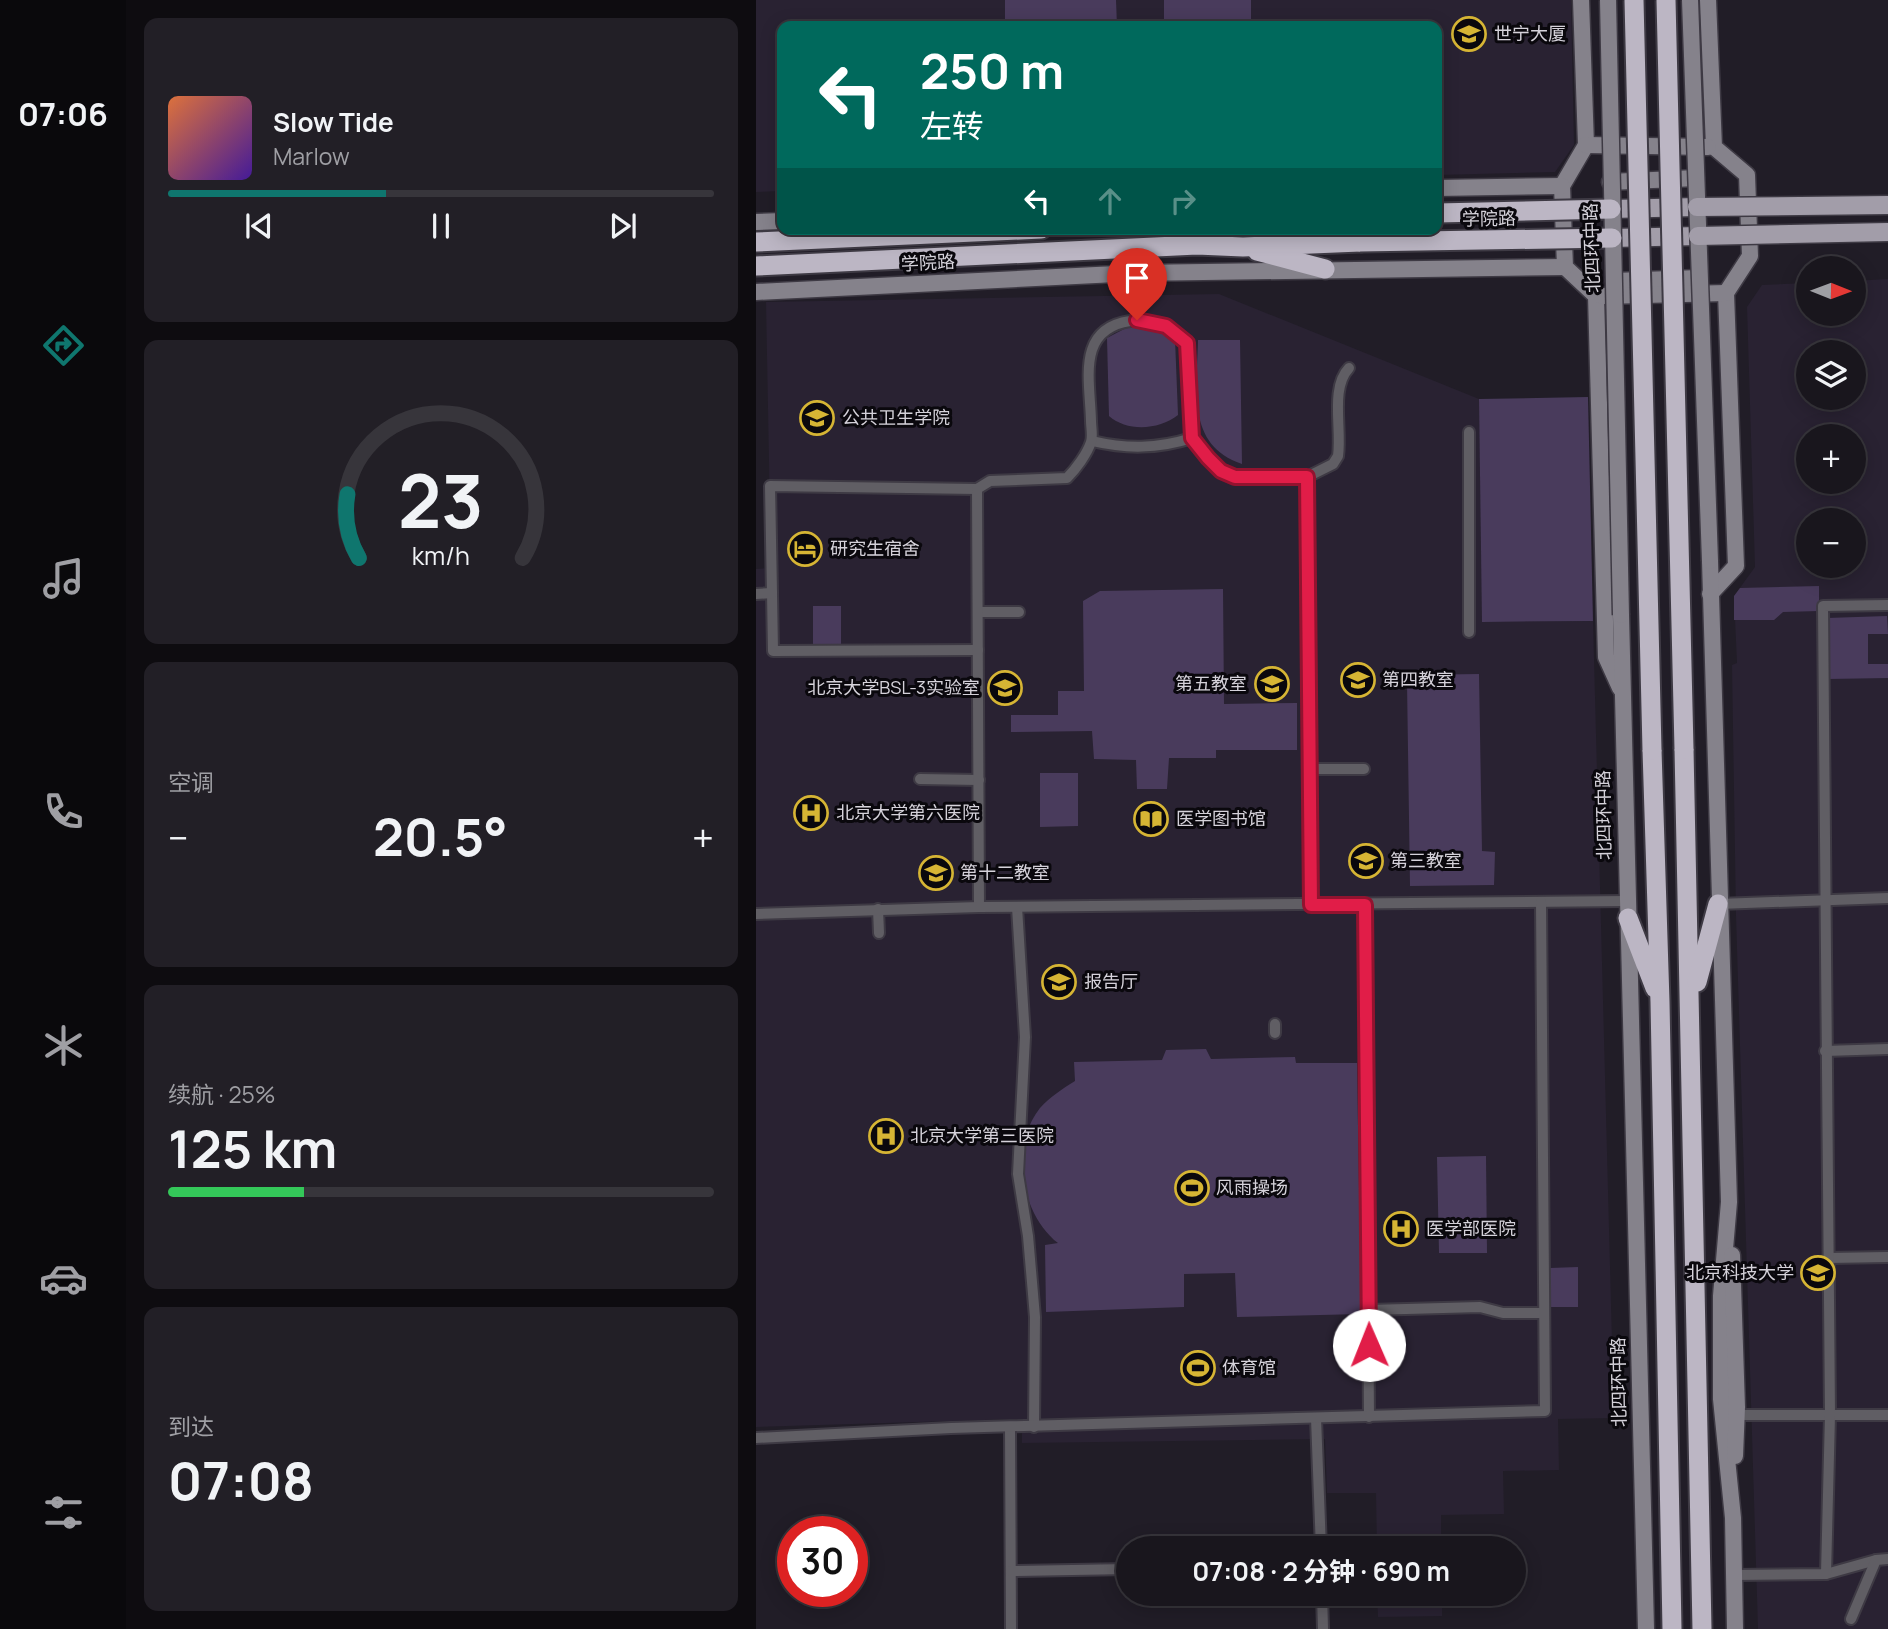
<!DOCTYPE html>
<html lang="zh">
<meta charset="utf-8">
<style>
body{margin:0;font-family:Manrope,"Noto Sans SC",sans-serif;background:#221f26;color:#f1f3f6;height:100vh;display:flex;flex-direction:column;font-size:26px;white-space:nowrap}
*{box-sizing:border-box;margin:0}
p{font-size:23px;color:#9f9fa4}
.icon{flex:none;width:38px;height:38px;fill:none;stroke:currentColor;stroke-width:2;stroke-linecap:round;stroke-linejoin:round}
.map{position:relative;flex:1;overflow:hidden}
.panel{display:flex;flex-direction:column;gap:18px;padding:18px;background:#0e0c10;width:630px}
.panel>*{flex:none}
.hud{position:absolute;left:21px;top:21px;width:665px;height:214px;border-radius:14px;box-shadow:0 4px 18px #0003,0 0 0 2px #37353b;background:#00695c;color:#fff;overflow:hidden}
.needle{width:46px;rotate:91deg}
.fabs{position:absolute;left:1040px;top:256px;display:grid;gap:14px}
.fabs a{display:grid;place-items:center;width:70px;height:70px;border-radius:50%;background:#19161d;box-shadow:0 4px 18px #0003,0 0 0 2px #37353b;font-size:35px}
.speed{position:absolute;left:21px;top:1516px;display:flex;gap:14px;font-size:35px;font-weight:700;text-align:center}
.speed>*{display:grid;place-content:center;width:91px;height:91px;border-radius:50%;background:#19161d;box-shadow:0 4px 18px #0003,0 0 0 2px #37353b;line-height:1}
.speed .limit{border:10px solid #d22;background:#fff;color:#111}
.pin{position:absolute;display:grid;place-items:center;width:60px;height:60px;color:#fff;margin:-72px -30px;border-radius:50% 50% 50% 0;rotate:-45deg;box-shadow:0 0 7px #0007}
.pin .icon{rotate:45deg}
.me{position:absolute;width:77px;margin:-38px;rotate:359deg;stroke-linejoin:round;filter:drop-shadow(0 0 5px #0008)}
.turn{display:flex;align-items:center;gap:24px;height:147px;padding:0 28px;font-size:32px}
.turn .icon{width:91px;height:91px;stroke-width:2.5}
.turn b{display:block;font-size:49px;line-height:60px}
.lanes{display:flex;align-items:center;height:66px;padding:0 28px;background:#0003;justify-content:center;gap:35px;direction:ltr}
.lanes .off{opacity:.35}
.big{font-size:52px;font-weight:700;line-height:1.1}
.panel .card{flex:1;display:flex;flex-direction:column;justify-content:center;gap:10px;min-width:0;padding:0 24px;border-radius:14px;background:#221f26}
.panel .dial{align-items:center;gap:0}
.dial svg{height:182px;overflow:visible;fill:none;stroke:#37353b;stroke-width:7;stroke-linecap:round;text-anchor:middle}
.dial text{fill:#f1f3f6;stroke:none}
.song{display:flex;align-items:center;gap:21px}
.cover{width:84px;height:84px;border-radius:10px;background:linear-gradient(135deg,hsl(20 70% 55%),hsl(260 70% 35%))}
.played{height:7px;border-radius:4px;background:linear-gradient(90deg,#0f766e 40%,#37353b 40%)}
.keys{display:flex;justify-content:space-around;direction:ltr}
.heat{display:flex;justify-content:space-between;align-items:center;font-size:38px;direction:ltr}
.charge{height:10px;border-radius:5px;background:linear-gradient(90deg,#34c759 25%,#37353b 0)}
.trip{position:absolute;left:360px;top:1536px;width:410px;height:70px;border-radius:35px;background:#19161d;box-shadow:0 4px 18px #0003,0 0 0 2px #37353b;font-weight:700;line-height:70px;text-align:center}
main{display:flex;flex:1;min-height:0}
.dock{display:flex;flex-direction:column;width:126px;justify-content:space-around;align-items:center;background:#0a090c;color:#9f9fa4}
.dock .icon{width:49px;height:49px}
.dock .selected{color:#0f766e}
.dock b{font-size:32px;color:#f1f3f6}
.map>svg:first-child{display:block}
.built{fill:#292232;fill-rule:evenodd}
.green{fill:#493b5c}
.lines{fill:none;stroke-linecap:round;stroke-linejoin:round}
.street-casing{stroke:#3e3a44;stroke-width:14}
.secondary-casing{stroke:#3e3a44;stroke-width:19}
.primary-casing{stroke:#3e3a44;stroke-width:21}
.highway-casing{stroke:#3e3a44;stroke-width:23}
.street{stroke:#605e64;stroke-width:10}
.secondary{stroke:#85828b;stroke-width:16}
.primary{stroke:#a29da9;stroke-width:18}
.highway{stroke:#bcb6c4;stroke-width:19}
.secondary-bridge-casing{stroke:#3e3a44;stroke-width:19;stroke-linecap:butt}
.primary-bridge-casing{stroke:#3e3a44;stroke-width:21;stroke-linecap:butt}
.highway-bridge-casing{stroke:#3e3a44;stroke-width:23;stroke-linecap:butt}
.secondary-bridge{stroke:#85828b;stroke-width:16}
.primary-bridge{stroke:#a29da9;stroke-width:18}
.highway-bridge{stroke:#bcb6c4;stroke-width:19}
.route-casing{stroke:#92132f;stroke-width:18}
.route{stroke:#e11d48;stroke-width:12}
.labels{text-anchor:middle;stroke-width:6;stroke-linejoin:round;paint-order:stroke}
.poi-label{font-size:18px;fill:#d5d2da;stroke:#0a080d;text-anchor:start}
.street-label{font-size:18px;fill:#d5d2da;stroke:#0a080d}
</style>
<main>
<nav class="dock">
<b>07:06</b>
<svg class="icon selected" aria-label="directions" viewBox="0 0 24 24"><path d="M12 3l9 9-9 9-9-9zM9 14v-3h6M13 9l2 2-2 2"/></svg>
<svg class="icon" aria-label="music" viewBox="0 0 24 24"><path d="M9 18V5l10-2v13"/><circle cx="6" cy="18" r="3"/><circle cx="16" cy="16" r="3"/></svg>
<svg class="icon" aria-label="phone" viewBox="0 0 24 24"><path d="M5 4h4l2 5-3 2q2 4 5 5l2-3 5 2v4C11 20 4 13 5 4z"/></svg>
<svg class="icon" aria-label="climate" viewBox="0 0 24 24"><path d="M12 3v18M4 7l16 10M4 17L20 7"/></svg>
<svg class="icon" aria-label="car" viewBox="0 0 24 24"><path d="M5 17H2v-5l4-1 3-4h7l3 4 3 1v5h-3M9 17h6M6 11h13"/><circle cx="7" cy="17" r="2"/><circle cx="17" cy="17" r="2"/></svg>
<svg class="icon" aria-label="filters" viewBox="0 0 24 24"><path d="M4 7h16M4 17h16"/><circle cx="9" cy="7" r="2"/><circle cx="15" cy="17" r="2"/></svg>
</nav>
<section class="panel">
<div class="card">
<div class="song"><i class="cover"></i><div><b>Slow Tide</b><p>Marlow</p></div></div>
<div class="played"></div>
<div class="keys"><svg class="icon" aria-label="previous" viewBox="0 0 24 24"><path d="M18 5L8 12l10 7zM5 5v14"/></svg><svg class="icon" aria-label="pause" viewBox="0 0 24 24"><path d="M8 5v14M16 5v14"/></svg><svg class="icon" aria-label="next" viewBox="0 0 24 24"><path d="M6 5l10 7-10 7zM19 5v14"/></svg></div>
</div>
<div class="card dial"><svg viewBox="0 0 100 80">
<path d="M14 69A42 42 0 1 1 86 69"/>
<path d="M14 69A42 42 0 0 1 9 41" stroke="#0f766e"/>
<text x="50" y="56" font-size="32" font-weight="700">23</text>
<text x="50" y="72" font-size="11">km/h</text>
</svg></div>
<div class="card"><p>空调</p>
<div class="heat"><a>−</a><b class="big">20.5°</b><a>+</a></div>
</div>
<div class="card"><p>续航 · 25%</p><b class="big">125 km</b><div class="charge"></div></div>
<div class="card"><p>到达</p><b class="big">07:08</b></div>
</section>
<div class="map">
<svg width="1132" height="1629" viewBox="0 0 1132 1629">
<rect width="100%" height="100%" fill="#211d27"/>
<!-- built -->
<g class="built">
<polygon points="0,0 815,0 818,145 799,172 681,175 681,26 26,26 26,191 0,192"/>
<path d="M 1132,279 L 1132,1629 L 1002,1629 L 980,916 L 976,665 L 981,663 L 978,596 L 999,567 L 991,307 L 1006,285 L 1052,283 L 1052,313 L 1097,313 L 1097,281 ZM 1052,352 L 1097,352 L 1097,397 L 1052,397 ZM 1052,436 L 1097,436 L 1097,481 L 1052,481 ZM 1052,520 L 1097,520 L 1097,565 L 1052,565 Z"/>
<polygon points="463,294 723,399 727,622 837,621 858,1418 802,1419 803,1470 747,1471 748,1514 685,1515 685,1549 621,1549 620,1493 571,1493 569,1439 266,1443 266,1419 0,1427 0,569 15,568 10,302"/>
<polygon points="621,1594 686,1594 686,1616 622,1617"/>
</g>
<!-- green -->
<g class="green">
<polygon points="249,0 360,0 361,26 249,26"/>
<rect x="408" y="0" width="87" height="26"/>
<path d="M 394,327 L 419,339 L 422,415 C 403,430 371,432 353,416 L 351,338 L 370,328 Z"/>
<path d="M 442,340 L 484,340 L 486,464 C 430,445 441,390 442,340 Z"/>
<polygon points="832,397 837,621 726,622 723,399"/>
<polygon points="1063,586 1063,611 1027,612 1018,620 978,620 978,596 984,588"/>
<polygon points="467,589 468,704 541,703 541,750 460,750 460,758 413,758 411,789 381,789 380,760 338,759 336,731 255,732 255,715 302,715 302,691 328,691 327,601 344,591"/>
<rect x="57" y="606" width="28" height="40"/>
<polygon points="1131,616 1132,634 1112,634 1112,664 1132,664 1132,678 1072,679 1071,618"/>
<polygon points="723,674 726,851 739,852 738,885 654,886 651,682 656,675"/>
<polygon points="284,773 322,773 322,826 284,827"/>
<path d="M 450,1049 L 455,1059 L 539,1057 L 540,1063 L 601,1063 L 605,1314 L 481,1317 L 479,1273 L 428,1274 L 428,1307 L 290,1312 L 289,1245 L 302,1243 C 265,1214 253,1147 284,1108 C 294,1097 306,1089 319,1081 L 318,1062 L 406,1060 L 410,1050 Z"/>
<polygon points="730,1156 731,1253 683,1253 681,1157"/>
<polygon points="822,1267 822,1307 795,1307 794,1268"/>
</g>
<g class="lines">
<!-- street casing -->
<g class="street-casing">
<g id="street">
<polyline points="380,273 381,320"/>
<polyline points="713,432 713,632"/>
<path d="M 336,441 C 370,449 401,449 436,438"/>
<path d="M 551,477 L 577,464 L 582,456 C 586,429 574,388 593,368"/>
<polyline points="16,593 17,651 222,650"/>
<polyline points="0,594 16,593 14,486 221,489"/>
<polyline points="222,612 263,612"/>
<polyline points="552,769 608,769"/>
<polyline points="164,779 223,780"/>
<polyline points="962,904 1132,898"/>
<polyline points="609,905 613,1417"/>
<path d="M 223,907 L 221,489 L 234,481 L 311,478 C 320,469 331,454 335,442 C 337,436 335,427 335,421 C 334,380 320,329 374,321 C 397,317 415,327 431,343 L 436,438 L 452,458 L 465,471 L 479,477 L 551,477 L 555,905"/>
<polyline points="261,907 269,1037 262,1174 272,1236 279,1317 278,1427"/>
<polyline points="122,909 123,933"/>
<polyline points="0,914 223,907 871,901"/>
<polyline points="519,1033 519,1024"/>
<polyline points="1069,1051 1132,1049"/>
<polyline points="1072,1258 1132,1257"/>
<polyline points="613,1310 724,1307 747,1313 788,1313"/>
<polyline points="981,1415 1132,1415"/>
<polyline points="560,1418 565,1549"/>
<polyline points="254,1427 255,1629"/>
<polyline points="0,1438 195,1428 789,1411 785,902"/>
<polyline points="255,1571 373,1569"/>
<polyline points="1070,1574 1120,1560"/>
<polyline points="978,1575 1070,1574 1074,1415 1067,606 1132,605"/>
<polyline points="566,1594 567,1629"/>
<polyline points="1095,1619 1120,1560 1132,1559"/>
</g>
</g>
<!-- secondary casing -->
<g class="secondary-casing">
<g id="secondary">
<polyline points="825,0 830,145 806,186 809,267 840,296 850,657 864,688"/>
<polyline points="952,0 958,147 991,175 994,256 970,293 980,566 954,594"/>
<polyline points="830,145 952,147"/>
<polyline points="854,182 940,178"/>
<polyline points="681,188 806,186"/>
<polyline points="0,222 26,221"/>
<polyline points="858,281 943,278"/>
<polyline points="0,292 380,273 809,267"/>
<polyline points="846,296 970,293"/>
<polyline points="954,561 973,1202 965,1296 965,1399 977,1518 979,1629"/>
<polyline points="865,615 890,1629"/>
<polyline points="976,1255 981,1407 979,1456"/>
</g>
</g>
<!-- primary casing -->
<g class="primary-casing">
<g id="primary">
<polyline points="855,209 941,207"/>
<polyline points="856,238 942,236"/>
</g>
</g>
<!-- highway casing -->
<g class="highway-casing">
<g id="highway">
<polyline points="0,242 285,229"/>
<polyline points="501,251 569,269"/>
<polyline points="0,266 441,245 487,247 604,242"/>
<polyline points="928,749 946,1629"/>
<polyline points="896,750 904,1002 916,1629"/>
<polyline points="872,918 899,988"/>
<polyline points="941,982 962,904"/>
</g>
</g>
<!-- street -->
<use href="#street" class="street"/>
<!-- secondary -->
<use href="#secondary" class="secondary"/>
<!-- primary -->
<use href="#primary" class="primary"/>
<!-- highway -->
<use href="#highway" class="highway"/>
<!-- secondary-bridge casing -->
<g class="secondary-bridge-casing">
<g id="secondary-bridge">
<polyline points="852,0 865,615"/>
<polyline points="934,0 954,561"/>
</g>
</g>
<!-- primary-bridge casing -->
<g class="primary-bridge-casing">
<g id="primary-bridge">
<polyline points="941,207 1132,205"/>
<polyline points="942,236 1132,232"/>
</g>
</g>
<!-- highway-bridge casing -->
<g class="highway-bridge-casing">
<g id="highway-bridge">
<polyline points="878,0 896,750"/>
<polyline points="910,0 928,749"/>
<polyline points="681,213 855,209"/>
<polyline points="604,242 856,238"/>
</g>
</g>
<!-- secondary-bridge -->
<use href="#secondary-bridge" class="secondary-bridge"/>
<!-- primary-bridge -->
<use href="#primary-bridge" class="primary-bridge"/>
<!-- highway-bridge -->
<use href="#highway-bridge" class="highway-bridge"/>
</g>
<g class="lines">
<!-- route casing -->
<g class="route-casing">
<polyline id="route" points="381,320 410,326 431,343 436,438 452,458 465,471 479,477 551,477 555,905 609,905 613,1345"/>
</g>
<!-- route -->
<use href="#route" class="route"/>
</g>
<!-- icons -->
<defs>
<g id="university-ring" transform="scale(1.75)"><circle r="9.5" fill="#0a080d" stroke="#d6b534" stroke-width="1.5"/><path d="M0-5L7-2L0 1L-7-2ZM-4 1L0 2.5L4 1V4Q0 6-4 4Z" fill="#d6b534"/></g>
<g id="hotel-ring" transform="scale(1.75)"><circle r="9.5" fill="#0a080d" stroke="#d6b534" stroke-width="1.5"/><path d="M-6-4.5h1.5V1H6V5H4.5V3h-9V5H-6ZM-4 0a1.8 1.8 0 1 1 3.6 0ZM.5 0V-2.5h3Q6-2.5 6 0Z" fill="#d6b534"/></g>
<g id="hospital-ring" transform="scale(1.75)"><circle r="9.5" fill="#0a080d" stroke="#d6b534" stroke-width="1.5"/><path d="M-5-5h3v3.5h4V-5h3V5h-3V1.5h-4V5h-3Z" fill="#d6b534"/></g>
<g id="library-ring" transform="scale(1.75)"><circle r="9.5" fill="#0a080d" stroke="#d6b534" stroke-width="1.5"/><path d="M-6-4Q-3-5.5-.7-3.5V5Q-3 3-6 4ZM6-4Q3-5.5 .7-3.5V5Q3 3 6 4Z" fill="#d6b534"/></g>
<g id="stadium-ring" transform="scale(1.75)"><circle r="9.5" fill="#0a080d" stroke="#d6b534" stroke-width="1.5"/><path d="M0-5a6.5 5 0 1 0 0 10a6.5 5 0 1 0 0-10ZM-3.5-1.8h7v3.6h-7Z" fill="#d6b534"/></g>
</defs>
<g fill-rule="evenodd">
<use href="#university-ring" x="713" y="34"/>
<use href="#university-ring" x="61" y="418"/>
<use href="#hotel-ring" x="49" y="549"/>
<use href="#university-ring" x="602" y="680"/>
<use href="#university-ring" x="516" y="684"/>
<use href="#university-ring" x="249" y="688"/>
<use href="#hospital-ring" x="55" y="813"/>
<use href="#library-ring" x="395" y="819"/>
<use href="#university-ring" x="610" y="861"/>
<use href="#university-ring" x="180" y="873"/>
<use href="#university-ring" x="303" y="982"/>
<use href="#hospital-ring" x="130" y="1136"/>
<use href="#stadium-ring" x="436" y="1188"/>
<use href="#hospital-ring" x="645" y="1229"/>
<use href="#university-ring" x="1062" y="1273"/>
<use href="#stadium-ring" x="442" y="1368"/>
</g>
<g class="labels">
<!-- poi labels -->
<g class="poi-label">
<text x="738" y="40">世宁大厦</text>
<text x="86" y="424">公共卫生学院</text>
<text x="74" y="555">研究生宿舍</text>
<text x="626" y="686">第四教室</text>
<text x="491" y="690" text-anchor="end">第五教室</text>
<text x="224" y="694" text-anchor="end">北京大学BSL-3实验室</text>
<text x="80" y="819">北京大学第六医院</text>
<text x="420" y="825">医学图书馆</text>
<text x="634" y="867">第三教室</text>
<text x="204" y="879">第十二教室</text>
<text x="328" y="988">报告厅</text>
<text x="154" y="1142">北京大学第三医院</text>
<text x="460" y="1194">风雨操场</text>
<text x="670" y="1235">医学部医院</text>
<text x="1038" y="1279" text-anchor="end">北京科技大学</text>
<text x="466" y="1374">体育馆</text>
</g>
<!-- street labels -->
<g class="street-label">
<text transform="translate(733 219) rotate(-1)" y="6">学院路</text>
<text transform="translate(836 248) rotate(-92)" y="6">北四环中路</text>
<text transform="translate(172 263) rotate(-3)" y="6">学院路</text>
<text transform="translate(848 815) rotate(-91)" y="6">北四环中路</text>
<text transform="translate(863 1382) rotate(-91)" y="6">北四环中路</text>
</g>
</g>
</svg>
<div class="fabs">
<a><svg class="needle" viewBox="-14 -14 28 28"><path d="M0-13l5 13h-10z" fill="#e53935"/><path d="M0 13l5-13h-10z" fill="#9f9fa4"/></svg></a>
<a><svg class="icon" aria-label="layers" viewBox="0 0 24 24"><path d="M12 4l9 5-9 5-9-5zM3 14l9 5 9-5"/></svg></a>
<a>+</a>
<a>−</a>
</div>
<div class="speed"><div class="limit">30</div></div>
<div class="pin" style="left:381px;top:320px;background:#d93025"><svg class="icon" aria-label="arrive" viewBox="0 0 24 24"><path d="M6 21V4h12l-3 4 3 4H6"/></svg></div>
<svg class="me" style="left:613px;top:1345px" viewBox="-20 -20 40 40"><circle r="19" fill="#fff"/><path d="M0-13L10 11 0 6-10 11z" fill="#e11d48"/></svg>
<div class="trip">07:08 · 2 分钟 · 690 m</div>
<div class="hud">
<div class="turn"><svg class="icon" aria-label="left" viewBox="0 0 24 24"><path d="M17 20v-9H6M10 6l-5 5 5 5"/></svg><div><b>250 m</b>左转</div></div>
<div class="lanes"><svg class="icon" aria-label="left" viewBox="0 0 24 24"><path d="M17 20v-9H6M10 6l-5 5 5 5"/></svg><svg class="icon off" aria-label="ahead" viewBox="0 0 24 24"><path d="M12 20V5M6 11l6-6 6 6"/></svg><svg class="icon off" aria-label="right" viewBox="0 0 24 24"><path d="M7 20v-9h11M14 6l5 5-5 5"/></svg></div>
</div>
</div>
</main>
